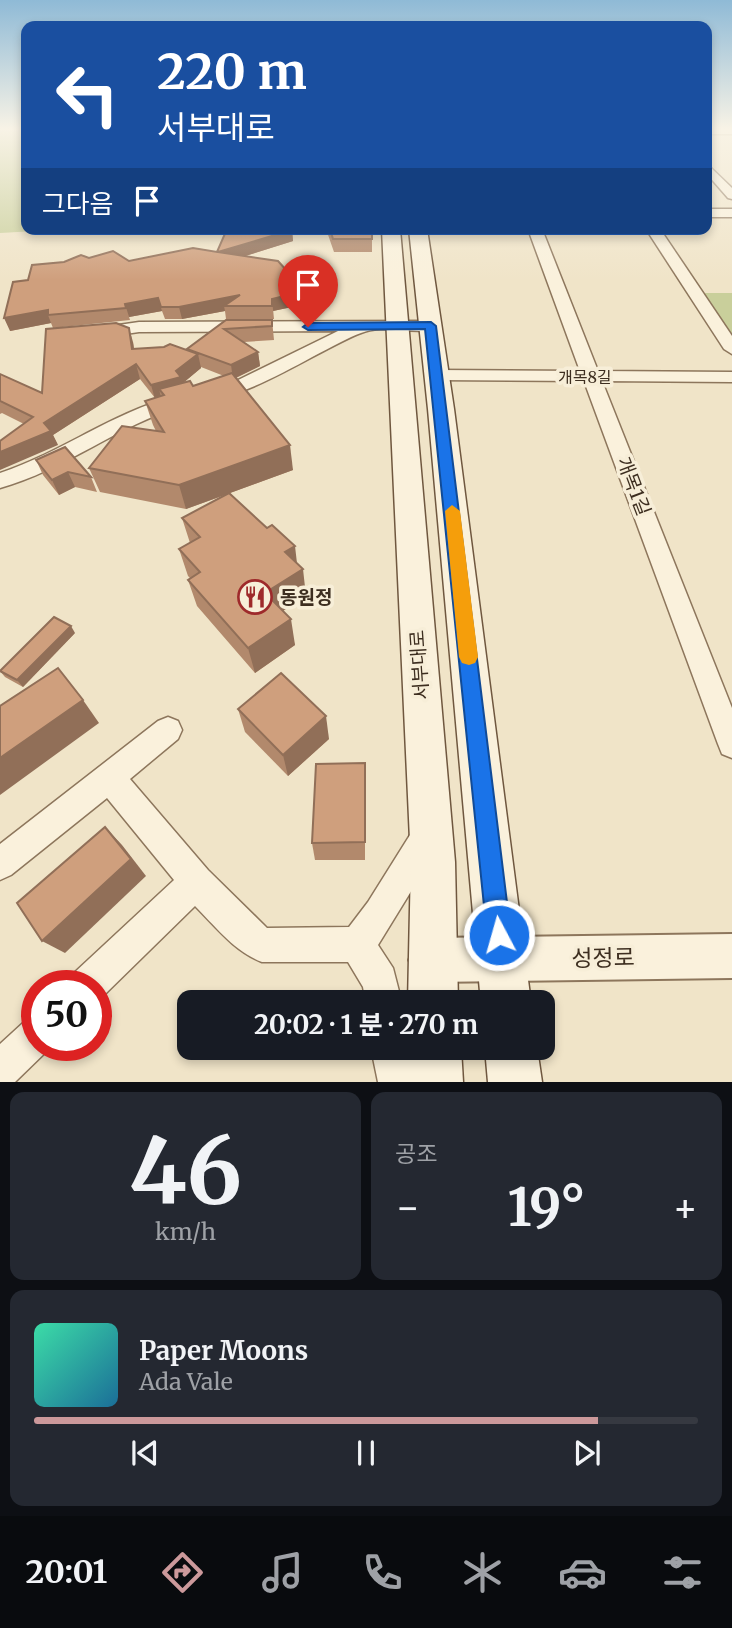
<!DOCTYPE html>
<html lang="ko">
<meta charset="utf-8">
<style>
body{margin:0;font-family:Merriweather,"Noto Sans KR",serif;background:#242831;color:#f1f3f6;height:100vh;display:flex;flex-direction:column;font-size:26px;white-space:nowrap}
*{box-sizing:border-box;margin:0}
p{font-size:23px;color:#9ea1a6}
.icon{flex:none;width:38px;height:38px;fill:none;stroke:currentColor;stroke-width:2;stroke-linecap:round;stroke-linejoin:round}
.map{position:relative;height:1082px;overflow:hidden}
.drawer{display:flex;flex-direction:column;gap:10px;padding:10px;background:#0d0f14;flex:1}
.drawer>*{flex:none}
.guide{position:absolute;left:21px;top:21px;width:691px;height:214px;border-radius:14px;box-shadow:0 4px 10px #0003;background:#1a4fa0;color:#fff;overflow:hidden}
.speed{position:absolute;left:21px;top:970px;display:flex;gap:14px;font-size:35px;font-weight:700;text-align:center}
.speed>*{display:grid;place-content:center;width:91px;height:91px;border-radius:50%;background:#171b24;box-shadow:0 4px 10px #0003;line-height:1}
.speed .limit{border:10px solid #d22;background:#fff;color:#111}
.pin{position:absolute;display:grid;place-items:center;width:60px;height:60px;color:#fff;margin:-72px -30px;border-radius:50% 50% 50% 0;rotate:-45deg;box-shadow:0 0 7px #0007}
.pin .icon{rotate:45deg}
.me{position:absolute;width:77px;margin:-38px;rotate:354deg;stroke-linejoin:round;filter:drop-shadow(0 0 5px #0008)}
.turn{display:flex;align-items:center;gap:24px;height:147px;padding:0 21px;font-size:32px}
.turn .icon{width:91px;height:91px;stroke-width:2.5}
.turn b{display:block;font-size:49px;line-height:60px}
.then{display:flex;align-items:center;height:66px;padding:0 21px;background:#0003;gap:14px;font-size:26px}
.big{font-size:52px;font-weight:700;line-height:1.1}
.drawer .tile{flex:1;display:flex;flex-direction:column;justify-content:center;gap:10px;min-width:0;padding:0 24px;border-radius:14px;background:#242831}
.drawer .dial{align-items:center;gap:0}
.dial b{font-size:91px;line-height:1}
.song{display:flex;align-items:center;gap:21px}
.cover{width:84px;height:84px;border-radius:10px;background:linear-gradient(135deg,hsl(160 70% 55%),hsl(200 70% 35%))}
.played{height:7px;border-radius:4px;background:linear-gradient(90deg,#cc999b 85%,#363941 85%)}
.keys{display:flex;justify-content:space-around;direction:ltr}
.heat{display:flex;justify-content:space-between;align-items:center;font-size:38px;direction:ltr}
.drawer .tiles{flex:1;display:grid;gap:10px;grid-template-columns:1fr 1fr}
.tile:last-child{grid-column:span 2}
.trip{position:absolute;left:177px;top:990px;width:378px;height:70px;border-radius:14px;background:#171b24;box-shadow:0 4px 10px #0003;font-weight:700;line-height:70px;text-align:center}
.dock{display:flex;height:112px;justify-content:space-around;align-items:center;background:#090b0e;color:#9ea1a6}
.dock .icon{width:49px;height:49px}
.dock .active{color:#cc999b}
.dock b{font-size:32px;color:#f1f3f6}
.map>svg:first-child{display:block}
.green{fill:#c9cf9b}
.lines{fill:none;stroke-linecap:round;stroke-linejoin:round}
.minor-casing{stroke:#8d765c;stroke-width:3}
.tertiary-casing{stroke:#8d765c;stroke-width:4}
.secondary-casing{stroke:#6f573f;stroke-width:3}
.minor{fill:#faf1dc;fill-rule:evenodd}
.tertiary{fill:#faf1dc;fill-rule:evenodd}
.secondary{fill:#faf1dc;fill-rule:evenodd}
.wall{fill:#b2896c;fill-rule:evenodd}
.shaded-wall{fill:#916f58}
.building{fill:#cf9f7d;stroke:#916f58;stroke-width:2}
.route{fill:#1a73e8;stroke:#114b97;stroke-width:2}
.slow{fill:#f59e0b}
.labels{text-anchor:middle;stroke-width:7;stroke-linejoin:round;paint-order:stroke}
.far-street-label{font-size:16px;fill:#3d2e20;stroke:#f7eed8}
.street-label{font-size:19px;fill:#3d2e20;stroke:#f7eed8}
.poi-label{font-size:19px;font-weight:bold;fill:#3d2e20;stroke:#f7eed8;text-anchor:start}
.near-street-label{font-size:23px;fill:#3d2e20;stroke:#f7eed8}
</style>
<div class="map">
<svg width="732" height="1082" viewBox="0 0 732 1082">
<rect width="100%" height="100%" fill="#f0e4c8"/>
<!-- green -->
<g class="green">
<polygon points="0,129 26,129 26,229 72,229 0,233"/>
<polygon points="702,293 732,293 732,340"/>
</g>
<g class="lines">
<!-- minor casing -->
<g class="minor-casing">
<g id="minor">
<rect x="707" y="129" width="25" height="5"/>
<polygon points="707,164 732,188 732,199 728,198 707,174"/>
<rect x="707" y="209" width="25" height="8"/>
<polygon points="528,229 542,229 598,371 732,372 732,382 602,381 732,708 732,758 722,754 718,744 584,381 437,380 428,375 437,370 580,371"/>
<polygon points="646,229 660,229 732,336 732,354 724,349"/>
<path d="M 431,321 L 439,326 L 437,329 C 413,335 383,324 361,333 C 325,346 239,405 206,397 L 203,393 L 206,389 L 234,382 L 338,331 L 139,332 L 98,338 L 90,333 L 98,328 L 139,322 Z"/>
<path d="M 176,396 L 185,402 L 183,406 C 118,425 65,470 0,488 L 0,473 C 61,453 113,412 176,396 Z"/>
<path d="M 168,717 L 178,721 L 182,730 L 178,739 L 130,779 L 208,870 L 267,928 L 349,927 L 368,902 L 415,827 L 426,822 L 437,827 L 442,838 L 437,849 L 378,945 L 393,968 L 402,1003 L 366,1003 L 363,987 L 348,962 L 262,962 C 234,951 216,927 195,906 L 101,998 L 96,1000 L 96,985 L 70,985 L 75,972 L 174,880 L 107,798 L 11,875 L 0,880 L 0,844 L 158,721 Z"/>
<polygon points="37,1016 37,1045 52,1045 50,1048 15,1082 0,1082 0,1044 24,1022"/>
<polygon points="371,1048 409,1048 418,1082 378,1082"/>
</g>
</g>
<!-- tertiary casing -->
<g class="tertiary-casing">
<polygon id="tertiary" points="732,934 732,978 431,982 416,975 409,960 416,945 431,938"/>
</g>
<!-- secondary casing -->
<g class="secondary-casing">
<g id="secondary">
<polygon points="382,229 400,229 455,862 458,1003 408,1003 411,862"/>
<polygon points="409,229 427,229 454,409 531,1003 481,1003 428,409"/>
<polygon points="409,1048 461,1048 463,1082 409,1082"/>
<polygon points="485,1048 537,1048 542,1082 488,1082"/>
</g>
</g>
<!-- minor -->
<use href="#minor" class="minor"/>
<!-- tertiary -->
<use href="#tertiary" class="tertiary"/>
<!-- secondary -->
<use href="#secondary" class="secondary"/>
</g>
<!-- wall -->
<g class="wall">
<polygon points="326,229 372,229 372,252 334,252"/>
<polygon points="292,230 293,241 245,256 305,291 306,304 273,311 274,319 226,319 225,311 182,319 165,319 162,311 129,317 130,320 53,328 51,323 10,331 28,280 64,262 89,258 129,261 217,252"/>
<path d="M 226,320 L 272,320 L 274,340 L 244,342 L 258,352 L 260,366 L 236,378 L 293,470 L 230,493 L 297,563 L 306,596 L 283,611 L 295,645 L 255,673 L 197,606 L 188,580 L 190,578 L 188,576 L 179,549 L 190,543 L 182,518 L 225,495 L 186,509 L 100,492 L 89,468 L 156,431 L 153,425 L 145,401 L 155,398 L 140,379 L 53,435 L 58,445 L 24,424 L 2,413 L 0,414 L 0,374 L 42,393 L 133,342 L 134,349 L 187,350 ZM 201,367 L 224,376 L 193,386 L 183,383 L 201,368 Z"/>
<polygon points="36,460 91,477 97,492 75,487 59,495 43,475"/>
<polygon points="75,633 23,687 5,677 0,671"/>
<polygon points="238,709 329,739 288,776 245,732"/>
<polygon points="365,763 365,860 315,860 312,843"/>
</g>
<!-- shaded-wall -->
<g class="shaded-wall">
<polygon points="292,230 293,241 220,264 218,252"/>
<polygon points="305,291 306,304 273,311 274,319 272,299"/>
<polygon points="240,295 224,306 225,311 182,319 179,307"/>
<polygon points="158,298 162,311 129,317 130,320 125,304"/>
<polygon points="48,310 48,315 51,323 10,331 4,318"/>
<polygon points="129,328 133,342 136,364 132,349"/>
<polygon points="258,352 260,366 233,379 231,365"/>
<polygon points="198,354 201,368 183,383 159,389 161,397 155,399 151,385 176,371"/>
<polygon points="136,364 140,379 53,435 58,445 0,470 0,452"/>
<polygon points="290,445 293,470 186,509 179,485"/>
<polygon points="68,472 75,487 59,495 52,480"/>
<polygon points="295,546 298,572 303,569 306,596 270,619 265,593 285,552"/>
<polygon points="291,619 295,645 255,673 248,648"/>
<polygon points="71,626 75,633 23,687 17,680"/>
<polygon points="83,700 99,723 0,795 0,758"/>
<polygon points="326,716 329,739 288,776 283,755"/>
<polygon points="105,827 122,845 146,876 65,953 42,941"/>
</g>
<!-- building -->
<g class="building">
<polygon points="227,229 292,230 218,252 278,261 305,291 272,299 272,306 224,306 240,295 179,307 161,307 158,298 125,304 126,308 48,315 48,310 4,318 13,282 28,280 32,265 64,262 81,255 89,258 113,251 129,261 193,248 217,252"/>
<polygon points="330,229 372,229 372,239 333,239"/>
<polygon points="226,320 272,320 272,326 224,329 258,352 231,365 187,349"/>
<polygon points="116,323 129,328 132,349 164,347 170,344 198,354 176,371 181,377 151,385 136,364 44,423 51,431 0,452 0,441 33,417 0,401 0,374 42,393 46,329"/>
<polygon points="232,373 290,445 179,485 89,468 122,426 164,432 145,401 164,395 159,389 190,381 193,386"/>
<polygon points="65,447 91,477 68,472 52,480 36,460"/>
<polygon points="229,493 267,528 272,525 295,546 285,552 303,569 265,593 291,619 248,648 188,580 200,572 179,549 200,537 182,518"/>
<polygon points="54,617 71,626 17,680 0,671"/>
<polygon points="58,668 83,700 0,758 0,706"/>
<polygon points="281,673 326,716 283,755 238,709"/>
<polygon points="365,763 365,842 312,843 316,764"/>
<polygon points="105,827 131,859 42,941 17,903"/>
</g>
<!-- sky -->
<linearGradient id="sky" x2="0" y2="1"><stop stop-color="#8fbad6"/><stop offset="0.46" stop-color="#f8f3e6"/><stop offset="1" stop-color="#f8f3e6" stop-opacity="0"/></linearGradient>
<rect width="732" height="280" fill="url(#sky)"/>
<!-- route -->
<polygon class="route" points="431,322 436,326 511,935 507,943 499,947 490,943 487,935 425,329 308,330 303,327 308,323"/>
<!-- slow -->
<polygon class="slow" points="452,505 460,511 478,657 475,663 469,665 462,663 459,657 445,511"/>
<!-- icons -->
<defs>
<g id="restaurant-ring" transform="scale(1.75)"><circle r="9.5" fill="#f7eed8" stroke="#9e2a2b" stroke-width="1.5"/><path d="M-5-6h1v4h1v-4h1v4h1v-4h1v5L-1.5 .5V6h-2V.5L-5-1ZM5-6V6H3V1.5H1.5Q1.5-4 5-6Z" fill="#9e2a2b"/></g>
</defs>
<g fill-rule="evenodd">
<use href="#restaurant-ring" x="255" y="597"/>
</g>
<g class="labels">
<!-- far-street labels -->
<g class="far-street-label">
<text x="585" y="383">개목8길</text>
</g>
<!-- street labels -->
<g class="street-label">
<text transform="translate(634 486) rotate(69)" y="7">개목1길</text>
<text transform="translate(419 665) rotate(-94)" y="7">서부대로</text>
</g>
<!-- poi labels -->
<g class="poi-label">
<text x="280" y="604">동원정</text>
</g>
<!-- near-street labels -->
<g class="near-street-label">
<text transform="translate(603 958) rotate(-1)" y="8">성정로</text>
</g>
</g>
</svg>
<div class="speed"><div class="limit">50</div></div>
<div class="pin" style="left:308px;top:327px;background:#d93025"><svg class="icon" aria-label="arrive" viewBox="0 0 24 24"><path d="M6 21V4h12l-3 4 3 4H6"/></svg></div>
<svg class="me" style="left:499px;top:935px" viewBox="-20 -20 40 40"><circle r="17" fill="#1a73e8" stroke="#fff" stroke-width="3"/><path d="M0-11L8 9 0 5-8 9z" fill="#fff"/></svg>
<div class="trip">20:02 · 1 분 · 270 m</div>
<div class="guide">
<div class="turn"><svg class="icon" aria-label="left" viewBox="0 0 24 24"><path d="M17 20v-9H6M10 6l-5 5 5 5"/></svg><div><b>220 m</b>서부대로</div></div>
<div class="then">그다음<svg class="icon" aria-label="arrive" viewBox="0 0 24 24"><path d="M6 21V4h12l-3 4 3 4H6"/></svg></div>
</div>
</div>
<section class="drawer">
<div class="tiles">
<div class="tile dial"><b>46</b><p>km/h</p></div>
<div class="tile"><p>공조</p>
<div class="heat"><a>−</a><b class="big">19°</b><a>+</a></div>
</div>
<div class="tile">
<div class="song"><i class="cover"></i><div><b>Paper Moons</b><p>Ada Vale</p></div></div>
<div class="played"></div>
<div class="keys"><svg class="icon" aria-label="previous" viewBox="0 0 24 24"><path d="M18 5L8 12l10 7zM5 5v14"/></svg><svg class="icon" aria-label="pause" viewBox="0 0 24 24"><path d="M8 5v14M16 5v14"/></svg><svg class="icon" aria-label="next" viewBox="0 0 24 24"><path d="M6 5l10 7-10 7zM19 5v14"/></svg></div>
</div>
</div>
</section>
<nav class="dock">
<b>20:01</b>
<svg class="icon active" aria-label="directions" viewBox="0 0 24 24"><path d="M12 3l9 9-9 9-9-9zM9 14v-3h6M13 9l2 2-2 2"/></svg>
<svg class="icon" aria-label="music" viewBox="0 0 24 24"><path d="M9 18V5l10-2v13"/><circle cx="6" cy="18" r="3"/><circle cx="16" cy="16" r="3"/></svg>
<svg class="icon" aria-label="phone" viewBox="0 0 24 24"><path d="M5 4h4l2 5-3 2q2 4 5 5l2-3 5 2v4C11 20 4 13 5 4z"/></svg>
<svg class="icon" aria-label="climate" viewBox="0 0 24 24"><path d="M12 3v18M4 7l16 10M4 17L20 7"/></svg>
<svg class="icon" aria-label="car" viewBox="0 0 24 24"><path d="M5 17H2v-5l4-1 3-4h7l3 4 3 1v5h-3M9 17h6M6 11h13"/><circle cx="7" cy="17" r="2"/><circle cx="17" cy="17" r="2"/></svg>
<svg class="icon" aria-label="filters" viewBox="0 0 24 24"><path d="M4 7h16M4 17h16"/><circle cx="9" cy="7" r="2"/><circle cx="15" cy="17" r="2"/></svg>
</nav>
